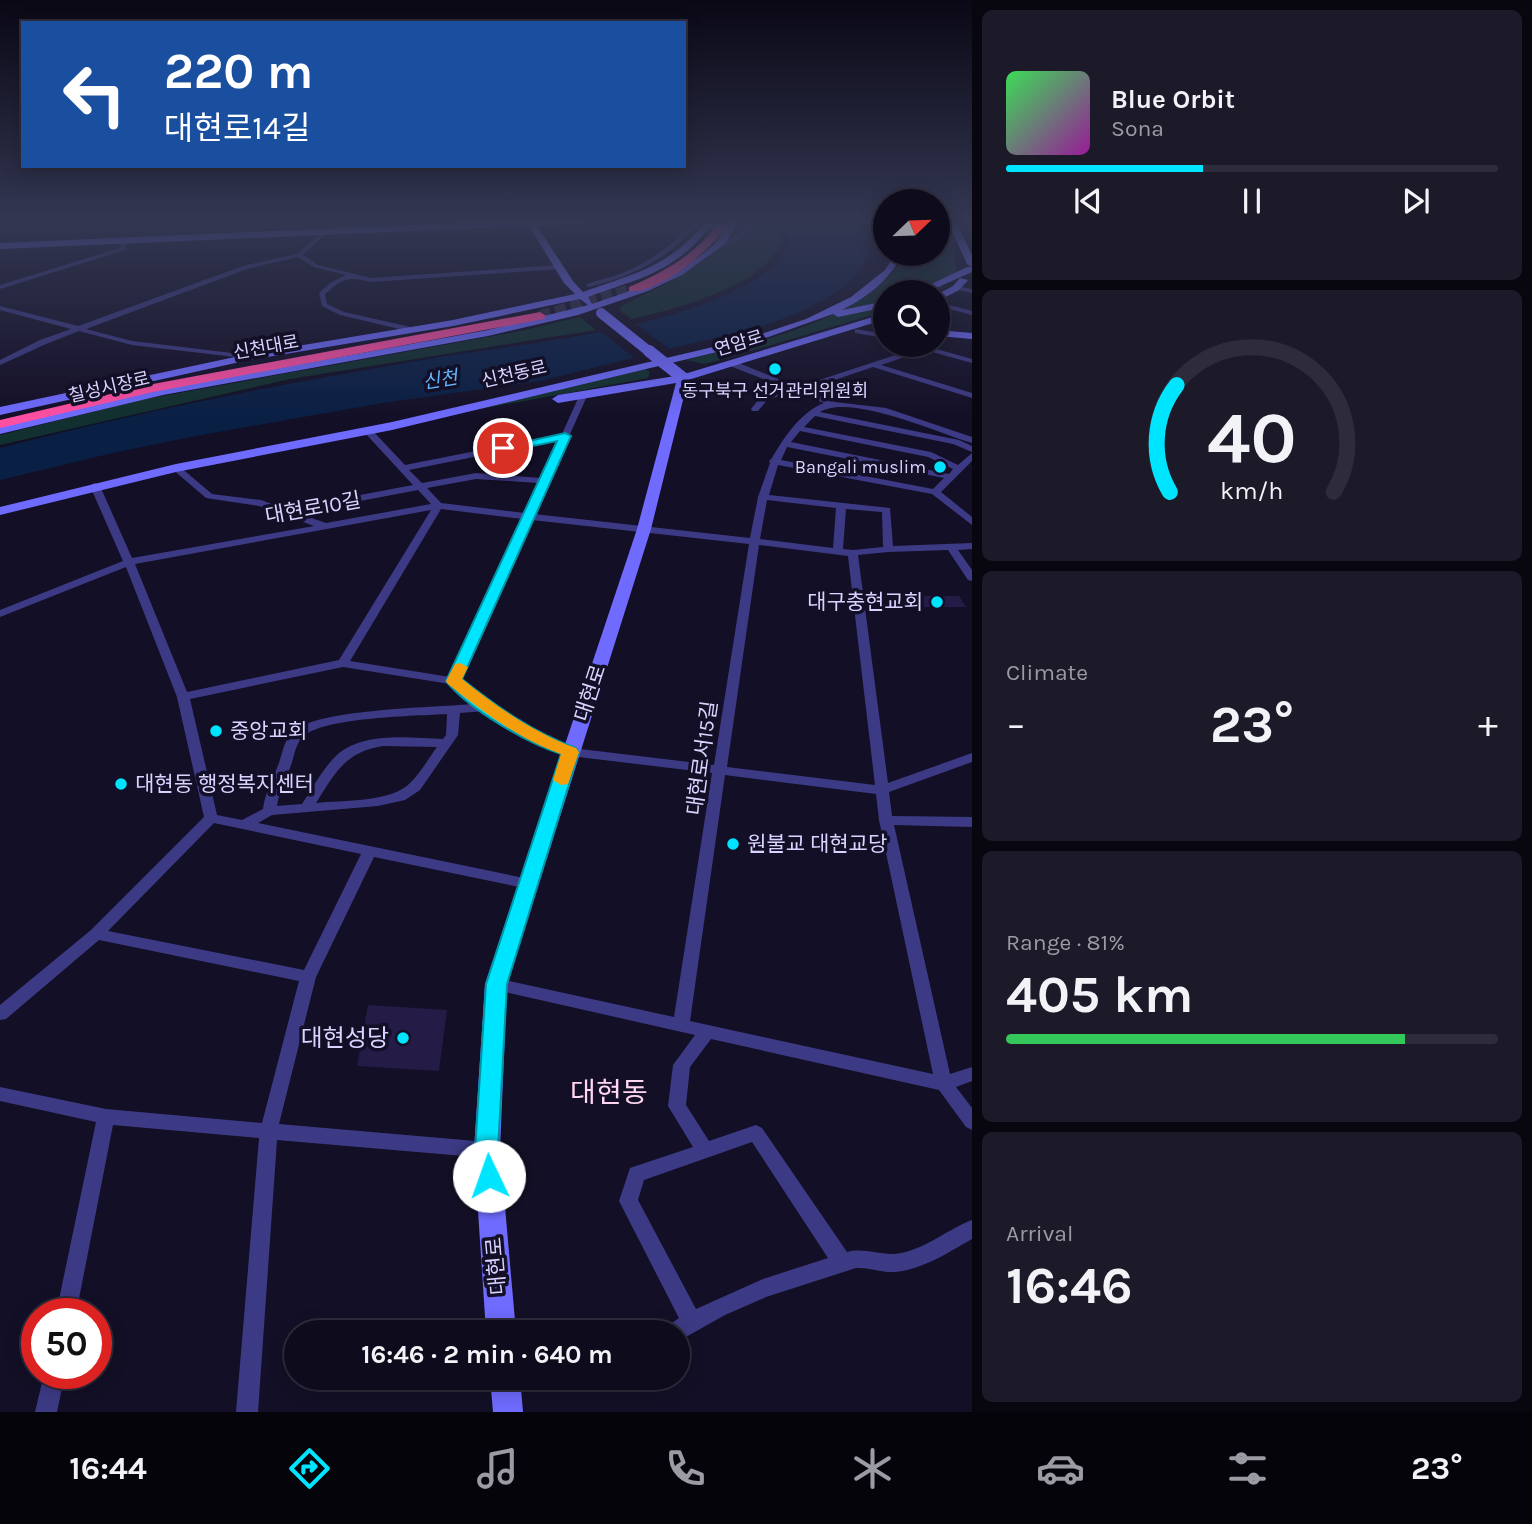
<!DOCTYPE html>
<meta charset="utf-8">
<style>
body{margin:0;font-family:Karla,"Noto Sans KR",sans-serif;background:#1c1929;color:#f1f3f6;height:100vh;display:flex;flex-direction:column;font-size:26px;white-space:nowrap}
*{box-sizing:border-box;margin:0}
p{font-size:23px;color:#9b9ba3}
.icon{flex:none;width:38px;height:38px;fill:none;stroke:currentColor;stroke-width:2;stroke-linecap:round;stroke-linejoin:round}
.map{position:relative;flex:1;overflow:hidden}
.panel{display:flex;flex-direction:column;gap:10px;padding:10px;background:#08060f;width:560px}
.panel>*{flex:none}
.hud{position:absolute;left:21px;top:21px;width:665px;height:147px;border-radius:0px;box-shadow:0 4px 18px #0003,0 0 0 2px #2e2b3b;background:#1a4fa0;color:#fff;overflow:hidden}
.needle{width:46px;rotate:67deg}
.controls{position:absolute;left:873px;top:189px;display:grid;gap:14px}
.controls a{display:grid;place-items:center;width:77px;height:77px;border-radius:50%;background:#0e0b1c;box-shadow:0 4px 18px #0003,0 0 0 2px #2e2b3b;font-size:35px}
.speed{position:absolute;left:21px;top:1298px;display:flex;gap:14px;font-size:35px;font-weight:700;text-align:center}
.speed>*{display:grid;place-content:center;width:91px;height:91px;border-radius:50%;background:#0e0b1c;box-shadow:0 4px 18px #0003,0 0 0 2px #2e2b3b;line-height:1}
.speed .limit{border:10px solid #d22;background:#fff;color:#111}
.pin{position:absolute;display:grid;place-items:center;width:60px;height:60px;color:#fff;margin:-30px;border:4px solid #fff;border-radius:50%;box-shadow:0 2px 7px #0007}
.me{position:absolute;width:77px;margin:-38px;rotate:357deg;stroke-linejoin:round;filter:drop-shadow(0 0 5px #0008)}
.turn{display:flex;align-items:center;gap:24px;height:147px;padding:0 28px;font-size:32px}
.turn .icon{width:91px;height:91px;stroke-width:2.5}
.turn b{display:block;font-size:49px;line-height:60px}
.big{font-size:52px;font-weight:700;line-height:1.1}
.panel .widget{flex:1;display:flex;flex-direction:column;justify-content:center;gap:10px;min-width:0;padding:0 24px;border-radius:10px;background:#1c1929}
.panel .dial{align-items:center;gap:0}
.dial svg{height:182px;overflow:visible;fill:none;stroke:#2e2b3b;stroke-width:7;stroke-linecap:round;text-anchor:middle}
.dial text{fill:#f1f3f6;stroke:none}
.song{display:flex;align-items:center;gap:21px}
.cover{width:84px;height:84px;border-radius:10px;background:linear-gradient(135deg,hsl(130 70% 55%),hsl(300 70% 35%))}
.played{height:7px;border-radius:4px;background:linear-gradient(90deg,#00e5ff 40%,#2e2b3b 40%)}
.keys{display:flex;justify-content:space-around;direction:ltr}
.heat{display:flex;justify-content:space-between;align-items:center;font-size:38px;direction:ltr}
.charge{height:10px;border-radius:5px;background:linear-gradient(90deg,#34c759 81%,#2e2b3b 0)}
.trip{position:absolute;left:284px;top:1320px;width:406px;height:70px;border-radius:35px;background:#0e0b1c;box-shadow:0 4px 18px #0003,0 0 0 2px #2e2b3b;font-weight:700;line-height:70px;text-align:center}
.tab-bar{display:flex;height:112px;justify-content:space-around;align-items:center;background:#06040b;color:#9b9ba3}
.tab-bar .icon{width:49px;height:49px}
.tab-bar .active{color:#00e5ff}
.tab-bar b{font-size:32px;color:#f1f3f6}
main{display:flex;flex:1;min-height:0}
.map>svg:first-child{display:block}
.green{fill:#12302f}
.water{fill:#0a1f44}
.pier{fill:#130f26}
.building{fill:#241b47}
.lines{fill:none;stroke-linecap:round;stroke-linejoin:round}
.highway-tunnel{stroke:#312d47;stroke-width:11;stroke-dasharray:11 5;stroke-linecap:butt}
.street{fill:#3d3a85;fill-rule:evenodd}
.secondary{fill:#6f6bff;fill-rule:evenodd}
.highway{fill:#ff4fa3;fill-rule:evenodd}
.secondary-bridge-far1{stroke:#6f6bff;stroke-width:10}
.secondary-bridge{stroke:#6f6bff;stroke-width:12}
.route{fill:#00e5ff;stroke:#0095a6;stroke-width:2}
.slow{fill:#f59e0b}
.poi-dot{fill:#00e5ff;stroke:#130f26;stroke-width:2.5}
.labels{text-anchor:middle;stroke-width:7;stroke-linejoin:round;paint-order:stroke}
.far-street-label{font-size:18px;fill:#d9d4ff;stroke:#130f26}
.far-poi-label{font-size:18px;fill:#d9d4ff;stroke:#130f26}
.far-water-label{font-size:19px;font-style:italic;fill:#62b6ff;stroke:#130f26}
.street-label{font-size:21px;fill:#d9d4ff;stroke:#130f26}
.poi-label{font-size:21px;fill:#d9d4ff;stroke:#130f26;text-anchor:start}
.near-poi-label{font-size:24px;fill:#d9d4ff;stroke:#130f26;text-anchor:end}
.near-quarter-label{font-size:28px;fill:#ffd6f0;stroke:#130f26}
</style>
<main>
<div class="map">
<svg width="972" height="1412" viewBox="0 0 972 1412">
<rect width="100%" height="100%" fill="#130f26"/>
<!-- green -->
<g class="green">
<path d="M 747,220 L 779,220 C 801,279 669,311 631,319 L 619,310 L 621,306 L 668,283 L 702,262 L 730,238 L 741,223 Z"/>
<path d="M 938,220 C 952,230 955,257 957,274 L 935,292 L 886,292 L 885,311 L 724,359 L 704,364 L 686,360 C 754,342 869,321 905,254 L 938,254 Z"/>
<polygon points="580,317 596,330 290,379 0,445 0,435 140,400 521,331"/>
<polygon points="645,369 650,372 648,378 448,415"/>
</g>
<!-- water -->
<path class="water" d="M 786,220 L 861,220 C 865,232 870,245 866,258 C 854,293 794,315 763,326 L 540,381 L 383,403 L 201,435 L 117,452 L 0,480 L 0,448 C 141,411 286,383 429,359 C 525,343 657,332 742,287 C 767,274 799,251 786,220 Z"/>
<!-- pier -->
<polygon class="pier" points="630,320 674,352 637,360 595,327"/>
<!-- building -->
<g class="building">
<polygon points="909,596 959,596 966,607 916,607"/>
<polygon points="368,1005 447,1010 439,1071 357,1066"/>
</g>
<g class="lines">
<!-- highway-tunnel -->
<g class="highway-tunnel">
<polyline points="709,228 710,220"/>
<polyline points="540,316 633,289"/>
</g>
<!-- street -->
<g class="street">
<polygon points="753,220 760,220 736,241 720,245 717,243 732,239"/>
<path d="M 693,222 L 698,223 C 670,258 632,277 589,287 L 586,285 C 595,280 607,279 617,275 C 647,264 672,246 693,222 Z"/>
<path d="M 323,231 L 325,234 L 303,255 L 318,265 L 371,278 L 559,265 L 562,267 L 559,269 L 371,282 C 348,276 343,278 325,294 L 327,304 L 344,312 L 415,328 L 416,330 L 412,332 L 340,315 L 322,306 L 319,293 L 330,283 L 346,275 L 314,267 L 298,257 L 247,269 L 86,329 L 132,341 L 249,355 L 253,357 L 252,359 L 132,345 L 79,331 L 46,344 L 0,365 L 0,360 L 40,340 L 71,329 L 0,310 L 0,306 L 78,326 L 243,266 L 297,254 Z"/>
<polygon points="124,239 127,241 125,250 0,289 0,285 120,248 121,241"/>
<polygon points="956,286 972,289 972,293 954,289 953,288"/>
<polygon points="938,302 972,311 972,315 938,306"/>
<polygon points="855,329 886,334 886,338 855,333"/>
<path d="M 915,345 L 922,345 L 972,359 L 972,363 L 925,350 L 881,365 L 972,393 L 972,398 L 873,367 L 805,390 L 835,402 L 886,408 L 972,437 L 972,443 C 938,433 850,393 820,412 L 959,440 L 972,446 L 972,452 L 953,444 L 815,416 L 804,427 L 931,452 L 958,465 L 972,453 L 972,461 L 941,492 L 972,517 L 972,525 L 932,494 L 778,465 L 769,495 L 890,508 L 893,546 L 972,543 L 972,549 L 958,550 L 972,570 L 972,581 L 968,580 L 948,550 L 888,552 L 858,555 L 888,783 L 972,753 L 972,762 L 889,792 L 892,816 L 972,817 L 972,827 L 894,825 L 950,1074 L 972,1067 L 972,1081 L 956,1087 L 972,1108 L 972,1130 L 966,1127 L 939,1090 L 711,1039 L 690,1067 L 686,1105 L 709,1141 L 756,1125 L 762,1128 L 847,1252 C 867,1247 882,1257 901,1253 C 927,1248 948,1229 972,1220 L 972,1239 C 949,1252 922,1270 895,1272 C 882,1273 869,1267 856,1268 L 766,1297 L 725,1315 L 677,1342 L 677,1332 L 666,1332 L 669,1325 L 679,1318 L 619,1201 L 630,1168 L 693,1147 L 668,1106 L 673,1065 L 695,1035 L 496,990 L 490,988 L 488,984 L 490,980 L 496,978 L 674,1017 L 712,773 L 570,756 L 540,746 L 485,711 L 460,713 L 458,735 L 420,790 L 405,800 L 378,806 L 272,815 L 258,823 L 529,879 L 534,880 L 536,884 L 534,888 L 529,889 L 374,857 L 316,977 L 279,1124 L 487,1142 L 493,1144 L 496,1150 L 493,1156 L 487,1158 L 277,1140 L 258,1412 L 236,1412 L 259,1138 L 113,1125 L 76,1314 L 56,1314 L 96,1122 L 0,1101 L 0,1087 L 106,1109 L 262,1123 L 299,981 L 99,940 L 6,1019 L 0,1020 L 0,1005 L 91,930 L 204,817 L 177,697 L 126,567 L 0,617 L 0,610 L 123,561 L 90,486 L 92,484 L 95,483 L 100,486 L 132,558 L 314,526 L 259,506 L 206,498 L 171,468 L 173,466 L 179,466 L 212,494 L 261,500 L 286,509 L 413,485 L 365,433 L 365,429 L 371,429 L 405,465 L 562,434 L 580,394 L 584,392 L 588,394 L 534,514 L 750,538 L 758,497 L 770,463 L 769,461 L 772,458 C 784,437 801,412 824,403 L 796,392 L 768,399 L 758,411 L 752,411 L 751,409 L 762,395 L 789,389 L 730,366 L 730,362 L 736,362 L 798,387 L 917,348 ZM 800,431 L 928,457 L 953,469 L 949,474 L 791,442 ZM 559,440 L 541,478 L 476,473 L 422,483 L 409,470 ZM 787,447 L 944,478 L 933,489 L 781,460 ZM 476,479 L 539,483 L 525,513 L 441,503 L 427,488 ZM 418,490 L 431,504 L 326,523 L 297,513 ZM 767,500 L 836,508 L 833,548 L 760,539 ZM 441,509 L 523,519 L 450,677 L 350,661 ZM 846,509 L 882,512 L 883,547 L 853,550 L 843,549 ZM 431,510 L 339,660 L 187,692 L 135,564 ZM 532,520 L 749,544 L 714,765 L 572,748 L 550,740 L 491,704 L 460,680 ZM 759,545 L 848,556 L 875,785 L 727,767 ZM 343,667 L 450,684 L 476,704 C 438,707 321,709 295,730 C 284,739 283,751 279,763 C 273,779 265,792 263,809 L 242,820 L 217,815 L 190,699 ZM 447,714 L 446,735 L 443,739 C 410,738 364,731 337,755 C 322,769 313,788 302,804 L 277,806 C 279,791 286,779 291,765 C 295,754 295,744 304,736 C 325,717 416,716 447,714 ZM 383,746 L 437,747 C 429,758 421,772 411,782 C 392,803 343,800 316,803 C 335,773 345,752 383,746 ZM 725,775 L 876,794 L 879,820 L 933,1074 L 690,1021 ZM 214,823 L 361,854 L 304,970 L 108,931 ZM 752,1142 L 828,1258 L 763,1279 L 696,1309 L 638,1200 L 644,1180 Z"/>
<polygon points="44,1374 65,1374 57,1412 35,1412"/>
</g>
<!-- secondary -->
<g class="secondary">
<path d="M 525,220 L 624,220 L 537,226 L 573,281 L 583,292 C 635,273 667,268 704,224 L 729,224 L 732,220 L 740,220 L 725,244 L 682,275 L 648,291 L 578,315 L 488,336 L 163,395 L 0,434 L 0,426 L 163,389 L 488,330 L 588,305 L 580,299 L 453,326 L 249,360 L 0,415 L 0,407 L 249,354 L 453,320 L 575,294 L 564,283 L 529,226 L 0,249 L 0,243 ZM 709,228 L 726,229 C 700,270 635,289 592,304 L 588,297 C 640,278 673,273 709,228 Z"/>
<polygon points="947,220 955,220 972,255 972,267 967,264"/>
<path d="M 895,254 L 903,254 C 888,281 869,296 842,310 L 886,301 L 886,307 L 838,317 L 833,314 L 746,345 L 392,430 L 176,472 L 0,515 L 0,507 L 176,464 L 392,422 L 743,340 L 806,319 L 851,297 L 885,270 Z"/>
<polygon points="967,267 972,267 972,272 927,292 915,292"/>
<polygon points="960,278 968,280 959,290 938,301 938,294 953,286"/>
<polygon points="886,313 886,319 688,380 651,529 507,984 500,1150 516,1332 486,1332 474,1150 485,984 637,529 676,383 558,403 552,399 558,395 681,375"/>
<polygon points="938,330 972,333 972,339 938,336"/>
<polygon points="490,1377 520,1377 523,1412 493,1412"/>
</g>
<!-- highway -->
<g class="highway">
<path d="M 716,227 L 725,229 C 709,251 657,295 629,291 L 629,287 C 664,272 692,256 716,227 Z"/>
<polygon points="540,312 546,316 544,319 153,392 0,428 0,420 153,384"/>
</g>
<!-- secondary-bridge-far1 -->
<polyline class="secondary-bridge-far1" points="601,313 651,353"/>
<!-- secondary-bridge -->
<polyline class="secondary-bridge" points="649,351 683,378"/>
</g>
<!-- sky -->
<linearGradient id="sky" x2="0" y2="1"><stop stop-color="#0a0815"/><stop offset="0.53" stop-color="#333752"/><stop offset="1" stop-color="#333752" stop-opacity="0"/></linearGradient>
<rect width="972" height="418" fill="url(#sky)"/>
<!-- route -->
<path class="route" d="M 565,433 L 571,436 L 462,679 C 497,707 534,733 576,748 L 579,752 L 507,984 L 498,1150 L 501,1176 L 497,1184 L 489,1187 L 480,1184 L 477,1176 L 475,1150 L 486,984 L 561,754 C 525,742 470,710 446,681 L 557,441 L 503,452 L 498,448 Z"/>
<!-- slow -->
<path class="slow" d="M 460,663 L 468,667 L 462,679 C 497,707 534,733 576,748 L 579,752 L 568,784 L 561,785 L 553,780 L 561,754 C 519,739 483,712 448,684 L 446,681 L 455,664 Z"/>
<!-- markers -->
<g class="poi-dot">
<circle cx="775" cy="369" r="7"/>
<circle cx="940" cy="467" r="7"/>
<circle cx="937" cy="602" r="7"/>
<circle cx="216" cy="731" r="7"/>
<circle cx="121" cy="784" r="7"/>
<circle cx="733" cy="844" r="7"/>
<circle cx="403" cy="1038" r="7"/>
</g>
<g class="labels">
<!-- far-street labels -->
<g class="far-street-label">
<text transform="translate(739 343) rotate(-17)" y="6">연암로</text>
<text transform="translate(266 347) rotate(-10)" y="6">신천대로</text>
<text transform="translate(514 374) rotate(-13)" y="6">신천동로</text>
<text transform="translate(109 387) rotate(-13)" y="6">칠성시장로</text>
</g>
<!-- far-poi labels -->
<g class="far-poi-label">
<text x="775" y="397">동구북구 선거관리위원회</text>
<text x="926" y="473" text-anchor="end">Bangali muslim</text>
</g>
<!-- far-water labels -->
<g class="far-water-label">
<text transform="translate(440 379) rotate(-9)" y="7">신천</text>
</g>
<!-- street labels -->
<g class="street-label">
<text transform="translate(313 508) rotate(-10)" y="7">대현로10길</text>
<text transform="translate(590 693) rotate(-72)" y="7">대현로</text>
<text transform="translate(702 758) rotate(-82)" y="7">대현로서15길</text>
<text transform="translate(496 1266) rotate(-95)" y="7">대현로</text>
</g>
<!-- poi labels -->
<g class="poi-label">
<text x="923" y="609" text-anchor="end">대구충현교회</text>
<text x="230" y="738">중앙교회</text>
<text x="135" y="791">대현동 행정복지센터</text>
<text x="747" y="851">원불교 대현교당</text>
</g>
<!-- near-poi labels -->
<g class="near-poi-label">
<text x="389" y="1046">대현성당</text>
</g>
<!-- near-quarter labels -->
<g class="near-quarter-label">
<text x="609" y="1102">대현동</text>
</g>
</g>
</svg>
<div class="controls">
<a><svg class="needle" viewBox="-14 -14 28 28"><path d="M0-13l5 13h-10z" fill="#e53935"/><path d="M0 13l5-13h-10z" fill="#9b9ba3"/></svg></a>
<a><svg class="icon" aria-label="search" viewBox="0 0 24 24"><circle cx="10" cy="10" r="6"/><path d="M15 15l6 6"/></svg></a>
</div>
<div class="speed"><div class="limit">50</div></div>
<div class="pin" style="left:503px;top:448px;background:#d93025"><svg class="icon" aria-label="arrive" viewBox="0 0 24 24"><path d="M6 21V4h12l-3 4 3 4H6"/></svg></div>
<svg class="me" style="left:489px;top:1176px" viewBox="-20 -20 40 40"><circle r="19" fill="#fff"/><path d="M0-13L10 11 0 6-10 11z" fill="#00e5ff"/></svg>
<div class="trip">16:46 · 2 min · 640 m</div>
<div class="hud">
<div class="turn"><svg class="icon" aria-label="left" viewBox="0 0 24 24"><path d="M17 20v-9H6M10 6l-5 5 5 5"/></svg><div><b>220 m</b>대현로14길</div></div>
</div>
</div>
<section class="panel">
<div class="widget">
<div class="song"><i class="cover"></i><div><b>Blue Orbit</b><p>Sona</p></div></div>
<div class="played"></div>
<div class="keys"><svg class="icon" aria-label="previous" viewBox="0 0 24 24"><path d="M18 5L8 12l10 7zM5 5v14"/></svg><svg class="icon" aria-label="pause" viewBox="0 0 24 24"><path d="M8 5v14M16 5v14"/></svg><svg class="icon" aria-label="next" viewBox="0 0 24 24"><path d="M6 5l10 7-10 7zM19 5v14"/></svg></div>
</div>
<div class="widget dial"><svg viewBox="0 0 100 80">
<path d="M14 69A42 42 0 1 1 86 69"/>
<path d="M14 69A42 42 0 0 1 17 22" stroke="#00e5ff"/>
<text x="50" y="56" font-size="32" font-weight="700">40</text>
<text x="50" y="72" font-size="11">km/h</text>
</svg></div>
<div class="widget"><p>Climate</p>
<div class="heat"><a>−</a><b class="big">23°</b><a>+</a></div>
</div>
<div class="widget"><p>Range · 81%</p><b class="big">405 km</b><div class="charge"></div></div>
<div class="widget"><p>Arrival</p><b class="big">16:46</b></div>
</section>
</main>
<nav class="tab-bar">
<b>16:44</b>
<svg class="icon active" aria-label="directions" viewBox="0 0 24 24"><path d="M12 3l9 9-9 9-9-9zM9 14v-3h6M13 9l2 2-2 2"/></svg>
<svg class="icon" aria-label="music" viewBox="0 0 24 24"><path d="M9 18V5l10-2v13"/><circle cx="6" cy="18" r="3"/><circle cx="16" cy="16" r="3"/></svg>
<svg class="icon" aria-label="phone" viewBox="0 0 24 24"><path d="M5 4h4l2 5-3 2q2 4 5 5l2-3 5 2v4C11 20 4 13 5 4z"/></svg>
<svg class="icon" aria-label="climate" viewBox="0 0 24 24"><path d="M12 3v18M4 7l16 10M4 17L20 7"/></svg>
<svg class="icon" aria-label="car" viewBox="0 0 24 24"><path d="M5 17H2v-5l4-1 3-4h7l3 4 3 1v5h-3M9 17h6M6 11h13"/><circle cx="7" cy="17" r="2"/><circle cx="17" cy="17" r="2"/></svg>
<svg class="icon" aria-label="filters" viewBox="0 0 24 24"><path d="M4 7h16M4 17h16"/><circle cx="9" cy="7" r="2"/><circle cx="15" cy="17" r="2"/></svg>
<b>23°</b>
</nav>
